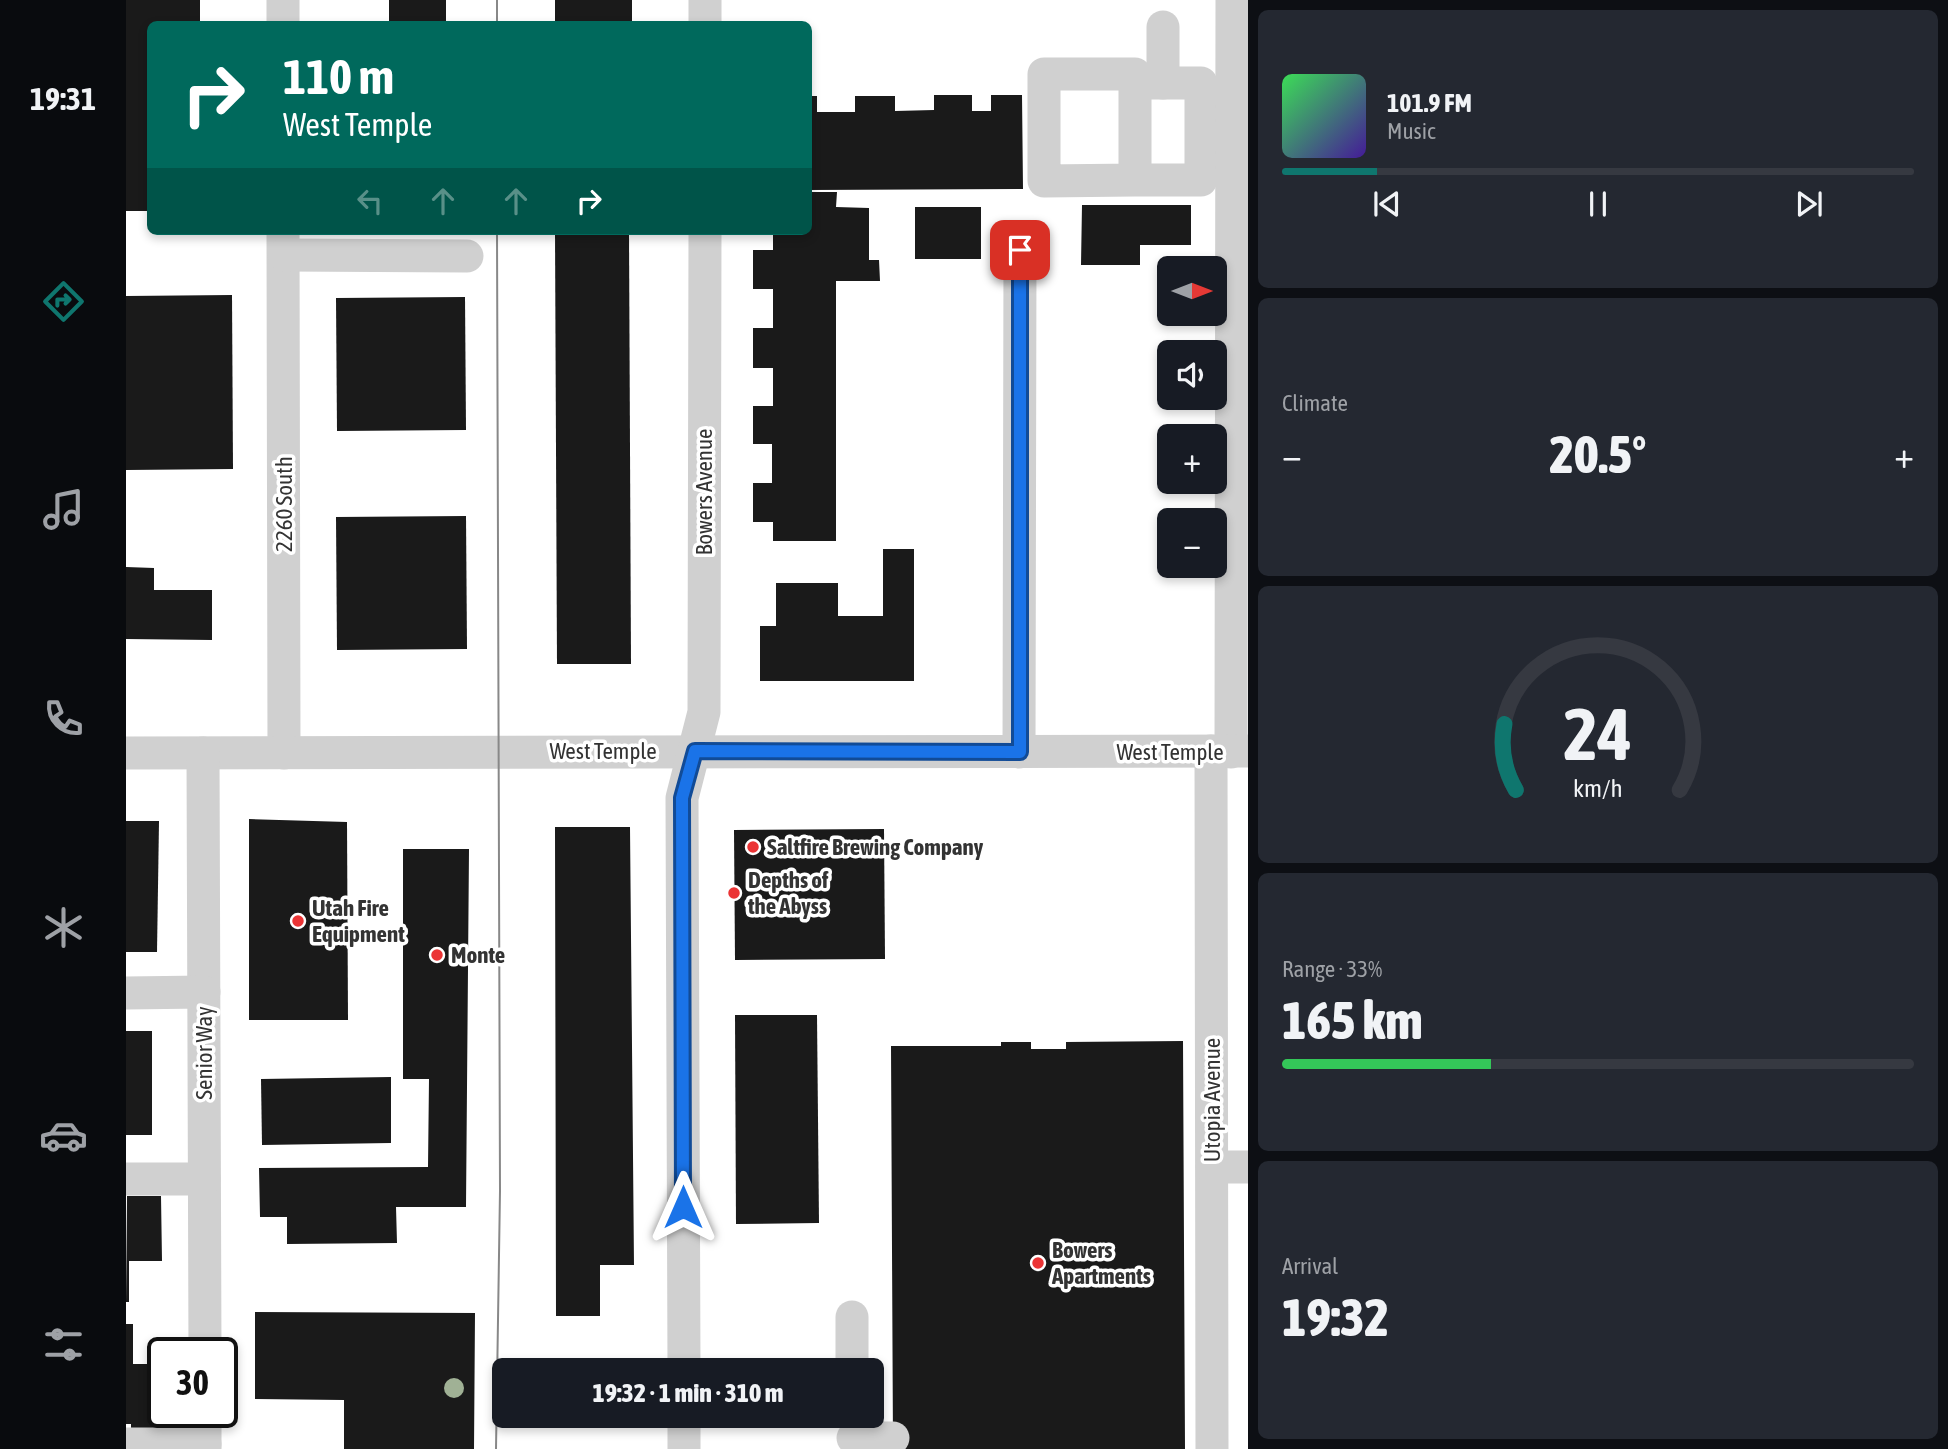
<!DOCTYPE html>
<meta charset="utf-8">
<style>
body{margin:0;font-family:"Asap Condensed",sans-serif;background:#242831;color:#f1f3f6;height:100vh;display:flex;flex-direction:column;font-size:26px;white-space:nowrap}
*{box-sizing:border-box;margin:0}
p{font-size:23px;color:#9ea1a6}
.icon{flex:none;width:38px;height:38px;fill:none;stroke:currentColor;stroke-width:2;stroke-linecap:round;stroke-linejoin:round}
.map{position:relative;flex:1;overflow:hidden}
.side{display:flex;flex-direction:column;gap:10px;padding:10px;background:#0d0f14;width:700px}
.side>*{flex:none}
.guide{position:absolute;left:21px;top:21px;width:665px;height:214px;border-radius:10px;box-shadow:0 4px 10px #0003;background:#00695c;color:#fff;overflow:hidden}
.needle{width:46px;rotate:90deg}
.fabs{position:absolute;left:1031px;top:256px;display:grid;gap:14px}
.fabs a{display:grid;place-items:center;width:70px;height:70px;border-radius:10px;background:#171b24;box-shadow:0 4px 10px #0003;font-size:35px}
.speed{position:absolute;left:21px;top:1337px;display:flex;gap:14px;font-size:35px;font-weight:700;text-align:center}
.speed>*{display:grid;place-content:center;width:91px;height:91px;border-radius:50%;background:#171b24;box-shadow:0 4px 10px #0003;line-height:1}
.speed .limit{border:4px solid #111;border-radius:10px;background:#fff;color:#111}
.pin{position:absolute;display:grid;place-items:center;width:60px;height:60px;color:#fff;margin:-30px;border-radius:14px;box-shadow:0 4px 10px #0006}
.me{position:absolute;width:77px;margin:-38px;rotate:0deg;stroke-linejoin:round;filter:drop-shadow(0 0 5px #0008)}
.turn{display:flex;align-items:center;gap:24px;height:147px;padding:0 21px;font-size:32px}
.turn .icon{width:91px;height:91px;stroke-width:2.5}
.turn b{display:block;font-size:49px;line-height:60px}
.lanes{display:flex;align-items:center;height:66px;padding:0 21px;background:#0003;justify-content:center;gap:35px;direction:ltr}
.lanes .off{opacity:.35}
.big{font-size:52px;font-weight:800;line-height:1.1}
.side .widget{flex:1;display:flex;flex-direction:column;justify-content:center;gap:10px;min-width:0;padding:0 24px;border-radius:10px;background:#242831}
.side .dial{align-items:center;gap:0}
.dial svg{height:182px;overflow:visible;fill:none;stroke:#363941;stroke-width:7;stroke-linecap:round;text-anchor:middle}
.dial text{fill:#f1f3f6;stroke:none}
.song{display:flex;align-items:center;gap:21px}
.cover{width:84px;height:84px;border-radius:10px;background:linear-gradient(135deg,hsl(130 70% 55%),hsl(260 70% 35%))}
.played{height:7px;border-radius:4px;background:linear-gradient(90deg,#0f766e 15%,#363941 15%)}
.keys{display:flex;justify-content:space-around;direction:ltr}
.heat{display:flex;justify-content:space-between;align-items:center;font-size:38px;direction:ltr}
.charge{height:10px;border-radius:5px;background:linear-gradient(90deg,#34c759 33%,#363941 0)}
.trip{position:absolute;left:366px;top:1358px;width:392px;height:70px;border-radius:10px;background:#171b24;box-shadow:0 4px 10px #0003;font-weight:800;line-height:70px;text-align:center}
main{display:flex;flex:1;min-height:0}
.dock{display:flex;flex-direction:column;width:126px;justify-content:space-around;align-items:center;background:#090b0e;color:#9ea1a6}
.dock .icon{width:49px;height:49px}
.dock .active{color:#0f766e}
.dock b{font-size:32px;color:#f1f3f6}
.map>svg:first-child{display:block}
.building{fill:#1a1a1a}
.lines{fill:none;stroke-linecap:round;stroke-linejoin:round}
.minor{stroke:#d0d0d0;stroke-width:33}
.tram{stroke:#888;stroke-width:2}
.tree{fill:#a0b195}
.route-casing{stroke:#114b97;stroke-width:18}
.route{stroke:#1a73e8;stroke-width:12}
.poi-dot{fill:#eb3435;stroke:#fff;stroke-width:2.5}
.labels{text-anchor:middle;stroke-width:7;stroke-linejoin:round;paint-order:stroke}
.street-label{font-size:23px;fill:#333;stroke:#fff}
.poi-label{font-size:23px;font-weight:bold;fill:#333;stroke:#fff;text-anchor:start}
</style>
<main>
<nav class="dock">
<b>19:31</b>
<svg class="icon active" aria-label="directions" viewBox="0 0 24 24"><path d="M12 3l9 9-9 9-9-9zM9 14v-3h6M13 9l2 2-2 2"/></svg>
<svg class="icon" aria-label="music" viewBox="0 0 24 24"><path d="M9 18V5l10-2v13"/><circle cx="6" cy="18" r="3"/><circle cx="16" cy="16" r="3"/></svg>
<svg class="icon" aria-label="phone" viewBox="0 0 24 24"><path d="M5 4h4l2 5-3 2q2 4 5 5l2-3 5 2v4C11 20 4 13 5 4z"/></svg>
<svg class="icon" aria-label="climate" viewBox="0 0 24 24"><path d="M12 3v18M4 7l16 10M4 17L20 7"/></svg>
<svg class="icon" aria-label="car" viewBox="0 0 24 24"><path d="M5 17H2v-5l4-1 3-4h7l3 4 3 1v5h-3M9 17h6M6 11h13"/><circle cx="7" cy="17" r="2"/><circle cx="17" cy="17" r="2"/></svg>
<svg class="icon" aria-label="filters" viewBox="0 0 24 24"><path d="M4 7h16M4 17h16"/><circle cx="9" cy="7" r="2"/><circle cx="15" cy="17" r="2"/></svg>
</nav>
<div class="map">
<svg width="1122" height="1449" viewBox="0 0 1122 1449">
<rect width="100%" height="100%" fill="#fff"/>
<!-- building -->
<g class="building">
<polygon points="0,0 74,0 74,24 24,24 24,211 0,211"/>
<rect x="263" y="0" width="57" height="24"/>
<rect x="429" y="0" width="77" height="24"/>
<polygon points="808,95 846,95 846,111 865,111 865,95 896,95 897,189 682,190 682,96 691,96 691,112 729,112 729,96 769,96 769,111 808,110"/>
<polygon points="682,192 711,192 710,207 743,208 743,260 753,260 754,281 710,281 710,541 647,541 647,522 627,522 627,483 646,483 646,444 627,444 627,406 647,406 647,368 627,368 627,328 647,328 647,289 627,289 627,250 647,250 647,231 682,231"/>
<polygon points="956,205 1065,205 1065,245 1014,245 1014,265 955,265"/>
<rect x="789" y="207" width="66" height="52"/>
<polygon points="429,231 503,231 505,664 431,664"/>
<polygon points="106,295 107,469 0,470 0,296"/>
<polygon points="339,297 340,430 211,431 210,298"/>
<polygon points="340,516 341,649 211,650 210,517"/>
<polygon points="757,549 788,549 788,681 634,681 634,626 650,626 650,583 712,583 712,616 757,616"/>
<polygon points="0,567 28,568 28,590 86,590 86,640 0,639"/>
<polygon points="123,819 221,822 222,1020 123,1020"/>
<polygon points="0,821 33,821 31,952 0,952"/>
<polygon points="429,827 504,827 508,1265 474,1265 474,1316 430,1316"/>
<polygon points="758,829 759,959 609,960 608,830"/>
<polygon points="277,849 343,849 340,1207 270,1207 271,1243 161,1244 161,1217 134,1217 133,1168 302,1167 303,1079 277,1079"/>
<polygon points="609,1015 691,1015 693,1223 610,1224"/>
<rect x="0" y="1031" width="26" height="104"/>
<polygon points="1057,1041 1059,1449 767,1449 765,1046 875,1046 875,1042 905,1042 905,1049 940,1049 940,1042"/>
<polygon points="265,1077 265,1143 136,1145 135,1079"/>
<polygon points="1,1196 35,1196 36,1261 3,1261 3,1302 0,1302"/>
<polygon points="129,1312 349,1313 348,1449 218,1449 218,1400 129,1399"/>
<polygon points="0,1324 7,1324 7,1364 36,1364 37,1431 5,1431 5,1424 0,1424"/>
</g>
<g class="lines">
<!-- minor -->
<g class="minor">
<polyline points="157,24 157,0"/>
<polyline points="579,24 579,0"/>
<polyline points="1037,27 1037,83"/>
<polyline points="1009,83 1075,83 1075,180 1009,180 1009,74 918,74 918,181 1009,180"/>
<polyline points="157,231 158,753"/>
<polyline points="158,255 341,256"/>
<polyline points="1085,751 1086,1449"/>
<polyline points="893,752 894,250"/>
<polyline points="1105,752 1106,0"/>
<polyline points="0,753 1122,751"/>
<polyline points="77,753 79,1353"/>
<polyline points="0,993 78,992"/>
<polyline points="1086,1167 1122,1167"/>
<polyline points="0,1179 78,1179"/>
<polyline points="726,1317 726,1370"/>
<polyline points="558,1370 556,798 578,712 579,231"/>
<polyline points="79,1412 79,1449"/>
<polyline points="558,1416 558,1449"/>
<polyline points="727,1438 767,1438"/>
<polyline points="0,1444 79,1444"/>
</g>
<!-- tram -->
<g class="tram">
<polyline points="371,0 371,24"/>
<polyline points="370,1449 374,1191 371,231"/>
</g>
</g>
<!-- trees -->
<circle class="tree" cx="328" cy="1388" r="10"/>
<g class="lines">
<!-- route casing -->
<g class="route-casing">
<polyline id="route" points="557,1207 556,798 569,751 894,752 894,250"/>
</g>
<!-- route -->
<use href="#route" class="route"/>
</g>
<!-- markers -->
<g class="poi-dot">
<circle cx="627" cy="847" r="7"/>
<circle cx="608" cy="893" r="7"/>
<circle cx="172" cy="921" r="7"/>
<circle cx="311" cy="955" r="7"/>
<circle cx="912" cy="1263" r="7"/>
</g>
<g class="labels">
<!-- street labels -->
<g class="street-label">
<text transform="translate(578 492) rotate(-90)" y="8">Bowers Avenue</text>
<text transform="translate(158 504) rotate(-90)" y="8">2260 South</text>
<text x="477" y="759">West Temple</text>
<text x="1044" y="760">West Temple</text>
<text transform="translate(78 1053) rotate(-90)" y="8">Senior Way</text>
<text transform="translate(1086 1100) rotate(-90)" y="8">Utopia Avenue</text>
</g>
<!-- poi labels -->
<g class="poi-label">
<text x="641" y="855">Saltfire Brewing Company</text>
<text x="622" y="888">Depths of<tspan x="622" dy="26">the Abyss</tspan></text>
<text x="186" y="916">Utah Fire<tspan x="186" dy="26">Equipment</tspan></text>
<text x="325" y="963">Monte</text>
<text x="926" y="1258">Bowers<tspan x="926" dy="26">Apartments</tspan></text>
</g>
</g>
</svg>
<div class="fabs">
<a><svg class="needle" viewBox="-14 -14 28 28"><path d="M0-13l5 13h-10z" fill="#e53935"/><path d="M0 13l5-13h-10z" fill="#9ea1a6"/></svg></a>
<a><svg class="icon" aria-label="sound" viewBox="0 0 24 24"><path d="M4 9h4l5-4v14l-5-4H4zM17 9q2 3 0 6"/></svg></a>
<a>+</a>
<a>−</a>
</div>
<div class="speed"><div class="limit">30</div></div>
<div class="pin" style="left:894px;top:250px;background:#d93025"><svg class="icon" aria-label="arrive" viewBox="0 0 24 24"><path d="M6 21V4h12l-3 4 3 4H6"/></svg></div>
<svg class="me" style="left:557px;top:1207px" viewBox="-20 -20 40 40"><path d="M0-17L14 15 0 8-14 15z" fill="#1a73e8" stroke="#fff" stroke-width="4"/></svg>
<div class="trip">19:32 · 1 min · 310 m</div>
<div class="guide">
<div class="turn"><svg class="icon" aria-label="right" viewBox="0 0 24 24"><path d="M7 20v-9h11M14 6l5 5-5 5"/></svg><div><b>110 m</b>West Temple</div></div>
<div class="lanes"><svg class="icon off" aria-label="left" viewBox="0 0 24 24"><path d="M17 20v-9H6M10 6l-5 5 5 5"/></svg><svg class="icon off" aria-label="ahead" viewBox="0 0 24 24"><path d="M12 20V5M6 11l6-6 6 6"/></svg><svg class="icon off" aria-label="ahead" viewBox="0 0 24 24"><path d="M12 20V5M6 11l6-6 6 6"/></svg><svg class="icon" aria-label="right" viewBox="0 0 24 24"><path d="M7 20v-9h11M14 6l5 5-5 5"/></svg></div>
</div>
</div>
<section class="side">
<div class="widget">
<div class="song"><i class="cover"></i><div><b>101.9 FM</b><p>Music</p></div></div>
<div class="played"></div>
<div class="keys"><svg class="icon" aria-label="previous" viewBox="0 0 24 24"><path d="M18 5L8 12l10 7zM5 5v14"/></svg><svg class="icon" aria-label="pause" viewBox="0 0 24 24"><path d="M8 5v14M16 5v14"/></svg><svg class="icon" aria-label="next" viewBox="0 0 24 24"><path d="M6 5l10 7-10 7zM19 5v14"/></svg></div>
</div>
<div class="widget"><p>Climate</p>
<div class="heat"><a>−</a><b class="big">20.5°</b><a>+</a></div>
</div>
<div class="widget dial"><svg viewBox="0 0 100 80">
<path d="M14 69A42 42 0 1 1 86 69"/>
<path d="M14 69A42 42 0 0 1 9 40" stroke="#0f766e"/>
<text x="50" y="56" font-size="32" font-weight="700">24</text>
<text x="50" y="72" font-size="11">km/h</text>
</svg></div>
<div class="widget"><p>Range · 33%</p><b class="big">165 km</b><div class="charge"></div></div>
<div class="widget"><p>Arrival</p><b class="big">19:32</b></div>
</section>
</main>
